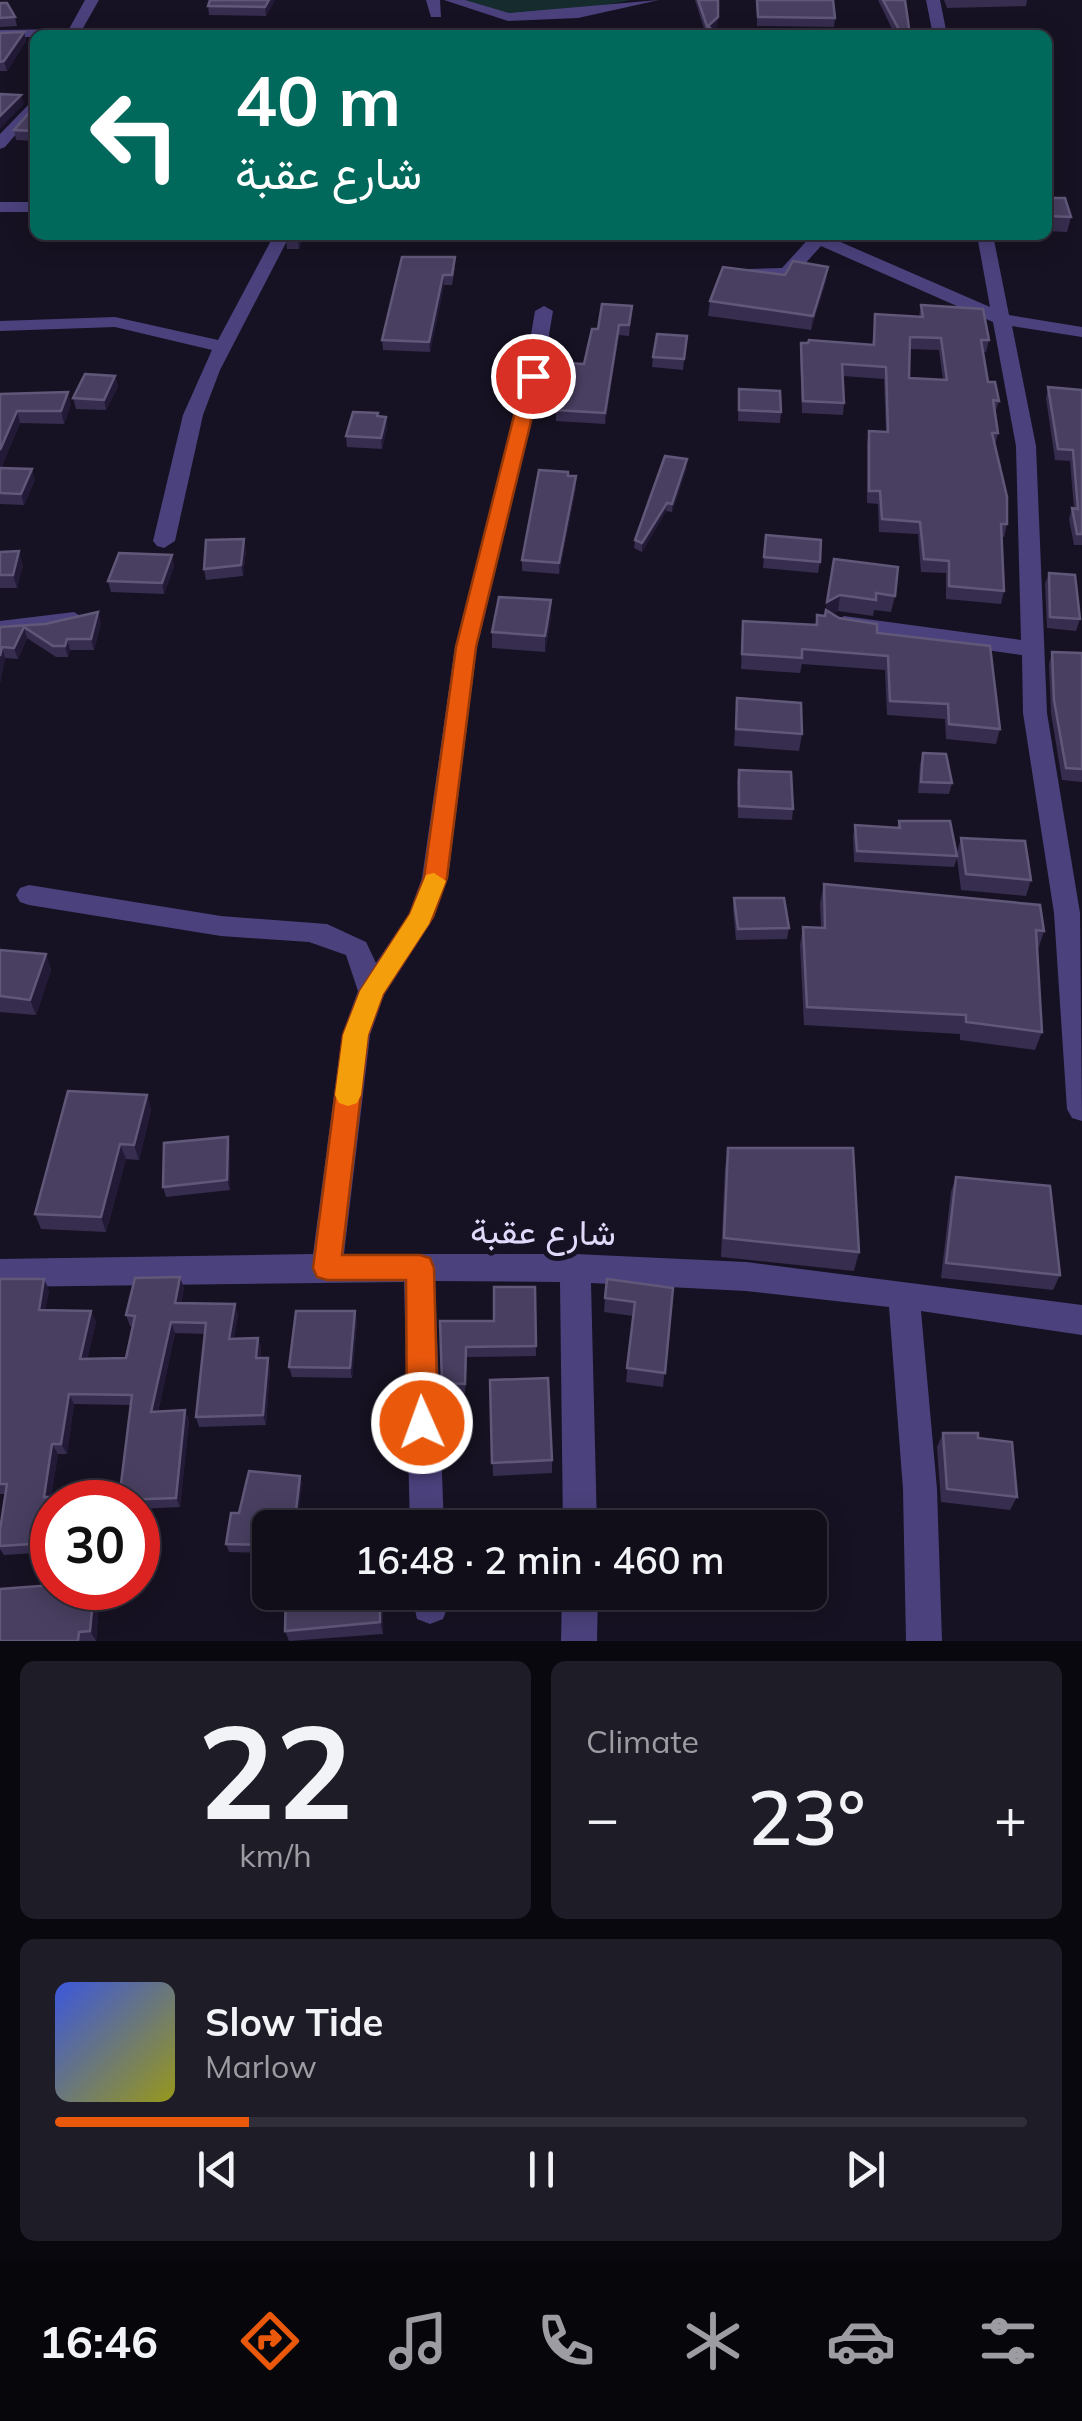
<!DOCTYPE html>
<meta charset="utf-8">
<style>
body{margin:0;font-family:Mulish,Vazirmatn,sans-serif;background:#1e1c27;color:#f1f3f6;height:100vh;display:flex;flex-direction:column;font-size:38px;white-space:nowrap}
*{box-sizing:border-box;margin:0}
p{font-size:32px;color:#9c9ca2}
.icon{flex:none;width:55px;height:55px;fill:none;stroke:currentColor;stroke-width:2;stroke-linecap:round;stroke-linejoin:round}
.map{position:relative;height:1641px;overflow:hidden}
.sheet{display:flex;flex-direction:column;gap:20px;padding:20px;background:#09080e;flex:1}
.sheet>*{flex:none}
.guide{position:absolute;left:30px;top:30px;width:1022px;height:210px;border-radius:15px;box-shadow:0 5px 25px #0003,0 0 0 2px #302e39;background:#00695c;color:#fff;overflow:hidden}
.speed{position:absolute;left:30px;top:1480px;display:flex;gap:20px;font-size:50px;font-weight:700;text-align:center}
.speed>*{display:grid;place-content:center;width:130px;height:130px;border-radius:50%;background:#110e1a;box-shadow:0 5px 25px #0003,0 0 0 2px #302e39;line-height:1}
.speed .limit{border:15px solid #d22;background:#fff;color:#111}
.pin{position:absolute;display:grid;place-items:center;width:85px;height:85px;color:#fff;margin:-42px;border:5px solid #fff;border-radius:50%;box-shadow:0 2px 10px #0007}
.me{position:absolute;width:110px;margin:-55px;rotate:358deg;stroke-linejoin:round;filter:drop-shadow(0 0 8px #0008)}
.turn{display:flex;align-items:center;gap:35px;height:210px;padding:0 40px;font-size:45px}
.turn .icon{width:130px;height:130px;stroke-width:2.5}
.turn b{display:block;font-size:70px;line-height:85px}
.big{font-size:75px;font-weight:600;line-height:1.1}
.sheet .widget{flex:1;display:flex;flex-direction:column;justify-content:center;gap:15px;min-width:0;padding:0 35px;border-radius:15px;background:#1e1c27}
.sheet .dial{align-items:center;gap:0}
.dial b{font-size:130px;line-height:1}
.song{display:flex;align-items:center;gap:30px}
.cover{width:120px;height:120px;border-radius:15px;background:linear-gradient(135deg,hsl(230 70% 55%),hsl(60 70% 35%))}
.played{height:10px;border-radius:5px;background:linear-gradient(90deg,#ea580c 20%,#302e39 20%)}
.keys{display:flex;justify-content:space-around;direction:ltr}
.heat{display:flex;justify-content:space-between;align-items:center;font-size:55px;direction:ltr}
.sheet .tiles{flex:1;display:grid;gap:20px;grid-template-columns:1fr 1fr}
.widget:last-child{grid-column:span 2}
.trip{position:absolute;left:252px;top:1510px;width:575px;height:100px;border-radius:15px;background:#110e1a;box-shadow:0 5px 25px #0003,0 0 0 2px #302e39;font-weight:600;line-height:100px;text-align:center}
.tabs{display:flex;height:160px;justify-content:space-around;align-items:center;background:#07060a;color:#9c9ca2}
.tabs .icon{width:70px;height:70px}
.tabs .active{color:#ea580c}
.tabs b{font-size:45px;color:#f1f3f6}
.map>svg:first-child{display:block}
.green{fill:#152b2d}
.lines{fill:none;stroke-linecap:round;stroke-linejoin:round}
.minor{fill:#4b427d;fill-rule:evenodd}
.wall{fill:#372d4f;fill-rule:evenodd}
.shaded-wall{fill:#221a36}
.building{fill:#493f61;stroke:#615879;stroke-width:2.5;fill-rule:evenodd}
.route{fill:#ea580c;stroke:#983908;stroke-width:2.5}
.slow{fill:#f59e0b}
.labels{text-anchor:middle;stroke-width:10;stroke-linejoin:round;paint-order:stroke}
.near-street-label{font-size:35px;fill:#e0d9fa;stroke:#171223}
</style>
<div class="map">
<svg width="1082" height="1641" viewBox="0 0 1082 1641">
<rect width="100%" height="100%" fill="#171223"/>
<!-- green -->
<polygon class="green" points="452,0 631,0 575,11 500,14"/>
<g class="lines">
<!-- minor -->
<g class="minor">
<polygon points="85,0 99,0 79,35 0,38 0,30 69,29"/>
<polygon points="426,0 440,0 441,17 431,17"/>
<polygon points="444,0 465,0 509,13 659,0 578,18 508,21"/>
<polygon points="926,0 940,0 947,35 933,35"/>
<polygon points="806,29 876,31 883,35 800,35"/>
<polygon points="35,98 35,112 5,147 0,149 0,134"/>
<rect x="0" y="202" width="35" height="10"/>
<polygon points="274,235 290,235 220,370 203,415 175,541 164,548 157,546 153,541 183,415 212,350 115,327 0,331 0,321 115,317 218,340"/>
<polygon points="812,235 830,235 829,237 990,307 977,235 993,235 1009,315 1082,327 1082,337 1012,326 1036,446 1047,713 1080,913 1082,1121 1072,1118 1067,1109 1054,913 1023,713 1022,655 844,630 833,623 844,616 1021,640 1016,446 993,322 821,246 793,277 749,279 740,274 749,269 782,268"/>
<polygon points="544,306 553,311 542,376 477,647 448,878 430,924 384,995 370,1035 344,1254 575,1254 746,1262 1082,1305 1082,1335 921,1311 937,1489 942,1641 906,1641 903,1489 889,1307 746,1291 591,1283 597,1528 563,1528 560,1282 435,1281 444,1528 410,1528 404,1282 0,1287 0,1259 313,1254 342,1035 358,991 346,955 309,942 221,936 29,905 20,902 16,895 20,888 29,885 221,916 327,924 366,942 376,963 409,914 422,878 455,647 524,376 535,311"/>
<polygon points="74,612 85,619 82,624 0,635 0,621"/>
<polygon points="411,1592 447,1592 448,1606 443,1619 430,1624 417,1619"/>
<polygon points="562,1592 598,1592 597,1641 561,1641"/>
</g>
</g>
<!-- wall -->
<g class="wall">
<polygon points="210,0 275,0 266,16 209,15 208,6"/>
<polygon points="695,0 718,0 717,26 713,30 838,35 706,35"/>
<polygon points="757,0 835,18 834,27 757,26"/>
<polygon points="878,0 905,0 910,35 895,35"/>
<polygon points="944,0 1027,0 1026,6 947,8"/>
<polygon points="0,3 15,17 17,26 0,27"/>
<polygon points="24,32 26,41 7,71 0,71 0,33"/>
<polygon points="35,106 35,141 16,140 14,130"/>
<polygon points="1048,198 1071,217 1067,232 1048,231"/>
<polygon points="171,235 231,235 230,239 172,238"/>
<polygon points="304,235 299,249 287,249 286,238"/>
<polygon points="402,257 455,267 452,285 444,285 430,352 383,350 382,340"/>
<polygon points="828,267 826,281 811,330 708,316 710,301 785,275"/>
<path d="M 921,305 L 989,340 L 986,352 L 983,352 L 988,382 L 999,401 L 995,413 L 998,433 L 995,445 L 1007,524 L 1004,537 L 1001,537 L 1004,591 L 1001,604 L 946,599 L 946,573 L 921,572 L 918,534 L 879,532 L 878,504 L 867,503 L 867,443 L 869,431 L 886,432 L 884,379 L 843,376 L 844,403 L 843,415 L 802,413 L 800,355 L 801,343 L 872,345 L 875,314 L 919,317 ZM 910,349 L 939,350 L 943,380 L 909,378 Z"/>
<polygon points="631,317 629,336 619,335 605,424 556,421 556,410 584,364 598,329"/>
<polygon points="687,336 683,370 652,367 653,357"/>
<polygon points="115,376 118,386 106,410 76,409 73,398"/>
<polygon points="1048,387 1082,390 1082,545 1074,545 1069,519 1072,508 1074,508 1070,461 1055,460 1046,398"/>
<polygon points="739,389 781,412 780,423 738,421"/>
<polygon points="0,394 71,404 64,424 20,423 1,468 35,480 24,505 0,504"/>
<polygon points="378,413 378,417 386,417 387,428 382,449 347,447 346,436"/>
<polygon points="687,467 672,512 666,511 642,552 634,548 635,540"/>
<polygon points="568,476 576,487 559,574 522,571 522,560"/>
<polygon points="766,535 820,562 818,573 763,568"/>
<polygon points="246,550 243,576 206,580 204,569"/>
<polygon points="0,552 23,565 17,588 0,588"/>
<polygon points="172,555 174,566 164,594 111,592 108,581"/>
<polygon points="834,559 895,596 891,612 874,610 873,616 838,611 832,614 877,633 1000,729 996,744 946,739 945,719 887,715 885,670 802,664 800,673 741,669 743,621 815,625 817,615 825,616"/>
<polygon points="1049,573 1080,619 1076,631 1047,628 1045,584"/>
<polygon points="551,617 545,652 492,648 492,632"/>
<polygon points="101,623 94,650 70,650 68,657 56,657 27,638 18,659 5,658 0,683 0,627"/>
<polygon points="1052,652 1082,653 1082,782 1062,780 1051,713 1049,664"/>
<polygon points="737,698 802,734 799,751 734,746"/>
<polygon points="923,753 952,783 949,794 918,793 920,764"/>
<polygon points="739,770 793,809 792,820 738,818 737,781"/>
<polygon points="899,821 957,853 961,838 1031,880 1026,896 961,890 957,858 954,867 854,862 853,836 855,825 897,828"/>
<polygon points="824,884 1044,931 1038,950 1042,1032 1035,1050 960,1040 960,1034 804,1025 800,945 803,927 821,928 820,903"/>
<polygon points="734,898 789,928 787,939 736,940 733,909"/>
<polygon points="0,950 46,954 51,970 36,1015 0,1012"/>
<polygon points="147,1095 151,1110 139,1160 126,1159 106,1232 41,1229 35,1214"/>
<polygon points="228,1137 230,1147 230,1190 166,1197 163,1187"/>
<polygon points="728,1148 859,1252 854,1271 721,1257 725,1168"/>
<polygon points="956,1177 1060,1275 1053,1290 941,1278 951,1192"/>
<polygon points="0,1279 49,1290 45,1310 91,1311 96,1322 87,1359 126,1358 133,1326 130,1326 126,1315 184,1288 181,1303 238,1315 234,1338 258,1338 261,1348 260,1358 270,1368 266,1425 199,1427 196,1417 205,1334 175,1333 158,1412 185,1410 189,1421 180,1507 138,1509 138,1502 120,1502 119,1500 131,1405 74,1404 67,1454 58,1454 51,1497 51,1552 4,1555 0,1549 0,1530 6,1494 0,1494"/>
<polygon points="535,1287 536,1356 467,1357 465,1393 443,1393 440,1321 494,1321"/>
<polygon points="673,1288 663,1387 626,1382 633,1316 604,1312 605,1298"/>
<polygon points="357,1321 352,1378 292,1377 289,1367"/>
<polygon points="490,1380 552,1460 552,1473 493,1476"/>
<polygon points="943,1433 978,1438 1017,1497 1010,1510 941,1502 937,1447"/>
<polygon points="300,1476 302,1485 270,1528 270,1553 229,1552 226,1544 239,1513"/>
<polygon points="52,1588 98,1588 100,1591 96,1641 0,1641"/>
<polygon points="286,1592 382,1592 383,1634 289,1641 285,1631"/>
</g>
<!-- shaded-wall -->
<g class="shaded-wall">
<polygon points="269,0 275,0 266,16 265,7"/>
<polygon points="718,17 717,26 709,33 708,26"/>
<polygon points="24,32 26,41 7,71 4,61"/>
<polygon points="21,95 24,104 0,129 0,116"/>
<polygon points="299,235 304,235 299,249 298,239"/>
<polygon points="828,267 826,281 811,330 813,316"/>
<polygon points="443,275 444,285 430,352 429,342"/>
<polygon points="619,325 619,335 605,424 605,413"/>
<polygon points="115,376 118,386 106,410 104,400"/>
<polygon points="68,392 71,404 64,424 61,411"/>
<polygon points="17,411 20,423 0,470 0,450"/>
<polygon points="386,417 387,428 382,449 381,438"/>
<polygon points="687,459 687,467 672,512 672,504"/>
<polygon points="32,469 35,480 24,505 21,494"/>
<polygon points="576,476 576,487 559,574 559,563"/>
<polygon points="667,503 666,511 642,552 642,543"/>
<polygon points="244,539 246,550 243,576 241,565"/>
<polygon points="19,551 23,565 17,588 13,575"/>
<polygon points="172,555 174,566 164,594 162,583"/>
<polygon points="840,595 838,611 825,618 827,602"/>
<polygon points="551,600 551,617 545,652 545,636"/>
<polygon points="98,612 101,623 94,650 91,639"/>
<polygon points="24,627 27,638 18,659 14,648"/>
<polygon points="67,639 70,650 68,657 65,646"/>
<polygon points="2,647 5,658 0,683 0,656"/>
<polygon points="46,954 51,970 36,1015 30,1000"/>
<polygon points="147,1095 151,1110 139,1160 134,1145"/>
<polygon points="228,1137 230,1147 230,1190 227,1180"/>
<polygon points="120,1144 126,1159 106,1232 101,1217"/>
<polygon points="180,1277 184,1288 179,1313 175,1303"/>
<polygon points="44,1279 49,1290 44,1320 39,1310"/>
<polygon points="235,1304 238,1315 232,1349 229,1339"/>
<polygon points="91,1311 96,1322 85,1370 80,1359"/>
<polygon points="355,1311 357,1321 352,1378 350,1368"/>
<polygon points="171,1322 175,1333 156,1422 151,1412"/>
<polygon points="258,1338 261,1348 259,1369 256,1358"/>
<polygon points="268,1358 270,1368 266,1425 263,1415"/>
<polygon points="69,1394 74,1404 67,1454 61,1444"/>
<polygon points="185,1410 189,1421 180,1507 176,1498"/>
<polygon points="52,1444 58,1454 50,1507 44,1497"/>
<polygon points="300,1476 302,1485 297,1528 294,1528"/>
<polygon points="52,1497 55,1502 52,1502 51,1552 46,1543"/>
<polygon points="94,1588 98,1588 100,1591 96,1641 90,1631"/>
<polygon points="380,1592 382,1592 383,1634 380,1622"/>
</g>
<!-- building -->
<g class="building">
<polygon points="210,0 269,0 265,7 208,6"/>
<polygon points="698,0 718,0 718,17 708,26 712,30 836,30 838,35 710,35"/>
<polygon points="757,0 833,0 835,18 758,17"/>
<polygon points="883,0 905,0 910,35 902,35"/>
<polygon points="0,3 7,3 15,17 0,18"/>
<polygon points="24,32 4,61 0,62 0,33"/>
<polygon points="875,32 891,34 891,35 874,35"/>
<polygon points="0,94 21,95 0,116"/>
<polygon points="35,106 35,131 14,130"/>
<polygon points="1048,198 1065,198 1071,217 1048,216"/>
<polygon points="287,235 299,235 298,239 286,238"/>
<polygon points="402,257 455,257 452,275 443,275 429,342 382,340"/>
<polygon points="793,261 828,267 813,316 710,301 723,267 785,275"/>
<polygon points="602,304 632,306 629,325 619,325 605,413 556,410 565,363 584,364 592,329 598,329"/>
<path d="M 921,305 L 983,309 L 989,340 L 981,340 L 988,382 L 995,382 L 999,401 L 993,400 L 998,433 L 992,433 L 1007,497 L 1007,524 L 1001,524 L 1004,591 L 949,586 L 949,561 L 924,559 L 920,522 L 882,519 L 880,491 L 869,491 L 869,431 L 888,432 L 886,367 L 842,364 L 844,403 L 803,401 L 801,343 L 808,343 L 809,340 L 874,345 L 875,314 L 923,317 ZM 910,337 L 941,338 L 947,380 L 909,378 Z"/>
<polygon points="657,334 687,336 684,359 653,357"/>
<polygon points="85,374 115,376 104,400 73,398"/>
<polygon points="1048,387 1082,390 1082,534 1077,534 1072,508 1078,509 1073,450 1058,449"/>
<polygon points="739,389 780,391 781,412 739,410"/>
<polygon points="68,392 61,411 17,411 0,450 0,394"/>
<polygon points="353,412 378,413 377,416 386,417 381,438 346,436"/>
<polygon points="665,456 687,459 672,504 667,503 642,543 635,540"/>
<polygon points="0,468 32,469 21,494 0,493"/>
<polygon points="539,470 568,472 568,476 576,476 559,563 522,560"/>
<polygon points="766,535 821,540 820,562 764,557"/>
<polygon points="244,539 241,565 204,569 206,540"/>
<polygon points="19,551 13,575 0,575 0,552"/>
<polygon points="119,553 172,555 162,583 108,581"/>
<polygon points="834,559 898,567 895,596 876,593 876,600 840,595 827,602"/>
<polygon points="1049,573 1075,575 1080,619 1050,617"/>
<polygon points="499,597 551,600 545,636 492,632"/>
<polygon points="826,610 839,618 877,624 877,633 990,646 1000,729 949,724 948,704 890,701 888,656 802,649 802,658 742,654 743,621 817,625 817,615 825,616"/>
<polygon points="98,612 91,639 67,639 65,646 53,646 24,627 14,648 2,647 0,656 0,627 45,624"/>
<polygon points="1052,652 1082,653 1082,769 1066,768 1054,700"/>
<polygon points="737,698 801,703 802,734 736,729"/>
<polygon points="923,753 946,754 952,783 921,782"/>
<polygon points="739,770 791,772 793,809 739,806"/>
<polygon points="899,821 950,821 957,856 857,851 855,825 900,828"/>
<polygon points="961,838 1025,841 1031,880 966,874"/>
<polygon points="824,884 1040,905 1044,931 1036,930 1042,1032 966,1022 966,1015 807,1007 803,927 825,928"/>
<polygon points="734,898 784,898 789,928 738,929"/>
<polygon points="0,950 46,954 30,1000 0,996"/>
<polygon points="68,1091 147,1095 134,1145 120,1144 101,1217 35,1214"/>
<polygon points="228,1137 227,1180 163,1187 164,1143"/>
<polygon points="728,1148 853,1148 859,1252 724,1238"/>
<polygon points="956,1177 1050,1186 1060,1275 946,1263"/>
<polygon points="180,1277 175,1303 235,1304 229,1339 258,1338 256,1358 268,1358 263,1415 196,1417 206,1323 171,1322 151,1412 185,1410 176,1498 119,1500 132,1395 69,1394 61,1444 52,1444 44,1497 52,1497 46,1543 0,1546 0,1530 7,1484 0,1484 0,1279 44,1279 39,1310 91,1311 80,1359 126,1358 135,1316 126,1315 135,1278"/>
<polygon points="607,1279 673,1288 665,1373 627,1368 635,1302 605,1298"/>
<polygon points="494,1287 535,1287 536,1346 466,1347 465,1384 442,1383 440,1321 494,1321"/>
<polygon points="296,1311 355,1311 350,1368 289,1367"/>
<polygon points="548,1378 552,1460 492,1463 490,1380"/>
<polygon points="943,1433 978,1433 978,1438 1012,1442 1017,1497 947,1489"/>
<polygon points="249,1471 300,1476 294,1528 270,1528 270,1545 226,1544 231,1513 239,1513"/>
<polygon points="52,1585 52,1588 94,1588 90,1631 79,1632 78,1641 0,1641 0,1589"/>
<polygon points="286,1592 380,1592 380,1622 285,1631"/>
</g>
<!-- route -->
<polygon class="route" points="533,371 542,376 476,647 447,878 433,917 383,994 368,1035 342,1255 420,1255 430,1258 434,1268 438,1423 433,1434 422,1438 412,1434 407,1423 406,1280 327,1280 317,1277 313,1268 343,1035 360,991 410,914 424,878 456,647 524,376"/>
<!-- slow -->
<polygon class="slow" points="434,873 446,881 429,924 383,994 368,1035 361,1095 357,1103 348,1106 339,1103 335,1095 343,1035 360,991 410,914 426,875"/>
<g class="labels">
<!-- near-street labels -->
<g class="near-street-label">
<text transform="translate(543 1232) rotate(1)" y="12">شارع عقبة</text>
</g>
</g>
</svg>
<div class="speed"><div class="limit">30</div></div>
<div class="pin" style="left:533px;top:376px;background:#d93025"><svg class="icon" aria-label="arrive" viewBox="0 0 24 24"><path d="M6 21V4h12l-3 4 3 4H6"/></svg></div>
<svg class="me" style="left:422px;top:1423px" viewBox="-20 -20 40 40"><circle r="17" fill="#ea580c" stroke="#fff" stroke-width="3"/><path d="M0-11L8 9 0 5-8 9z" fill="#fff"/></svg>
<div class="trip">16:48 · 2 min · 460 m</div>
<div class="guide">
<div class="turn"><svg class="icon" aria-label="left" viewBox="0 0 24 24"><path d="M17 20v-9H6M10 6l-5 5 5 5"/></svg><div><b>40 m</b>شارع عقبة</div></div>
</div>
</div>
<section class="sheet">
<div class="tiles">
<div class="widget dial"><b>22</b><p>km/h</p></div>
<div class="widget"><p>Climate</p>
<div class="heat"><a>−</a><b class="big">23°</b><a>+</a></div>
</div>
<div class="widget">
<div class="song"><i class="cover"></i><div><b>Slow Tide</b><p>Marlow</p></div></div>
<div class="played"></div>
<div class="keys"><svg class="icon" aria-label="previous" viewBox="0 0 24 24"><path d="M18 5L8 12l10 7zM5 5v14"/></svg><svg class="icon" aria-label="pause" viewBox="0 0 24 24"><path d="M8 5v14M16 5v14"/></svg><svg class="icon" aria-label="next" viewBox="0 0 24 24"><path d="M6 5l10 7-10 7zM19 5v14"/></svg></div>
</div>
</div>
</section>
<nav class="tabs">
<b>16:46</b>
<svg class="icon active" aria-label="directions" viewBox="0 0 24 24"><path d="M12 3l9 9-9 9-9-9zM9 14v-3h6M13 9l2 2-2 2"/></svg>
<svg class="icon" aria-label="music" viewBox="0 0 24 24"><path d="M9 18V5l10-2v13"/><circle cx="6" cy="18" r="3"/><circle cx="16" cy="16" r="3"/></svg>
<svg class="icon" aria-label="phone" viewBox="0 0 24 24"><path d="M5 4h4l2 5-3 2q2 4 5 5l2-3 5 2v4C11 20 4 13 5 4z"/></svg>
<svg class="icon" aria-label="climate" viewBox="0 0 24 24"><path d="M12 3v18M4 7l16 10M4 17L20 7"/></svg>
<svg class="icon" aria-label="car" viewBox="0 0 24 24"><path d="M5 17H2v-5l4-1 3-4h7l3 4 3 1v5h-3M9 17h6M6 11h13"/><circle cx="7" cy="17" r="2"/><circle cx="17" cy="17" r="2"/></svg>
<svg class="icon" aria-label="filters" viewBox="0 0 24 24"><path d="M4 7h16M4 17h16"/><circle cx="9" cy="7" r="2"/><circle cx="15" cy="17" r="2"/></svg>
</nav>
